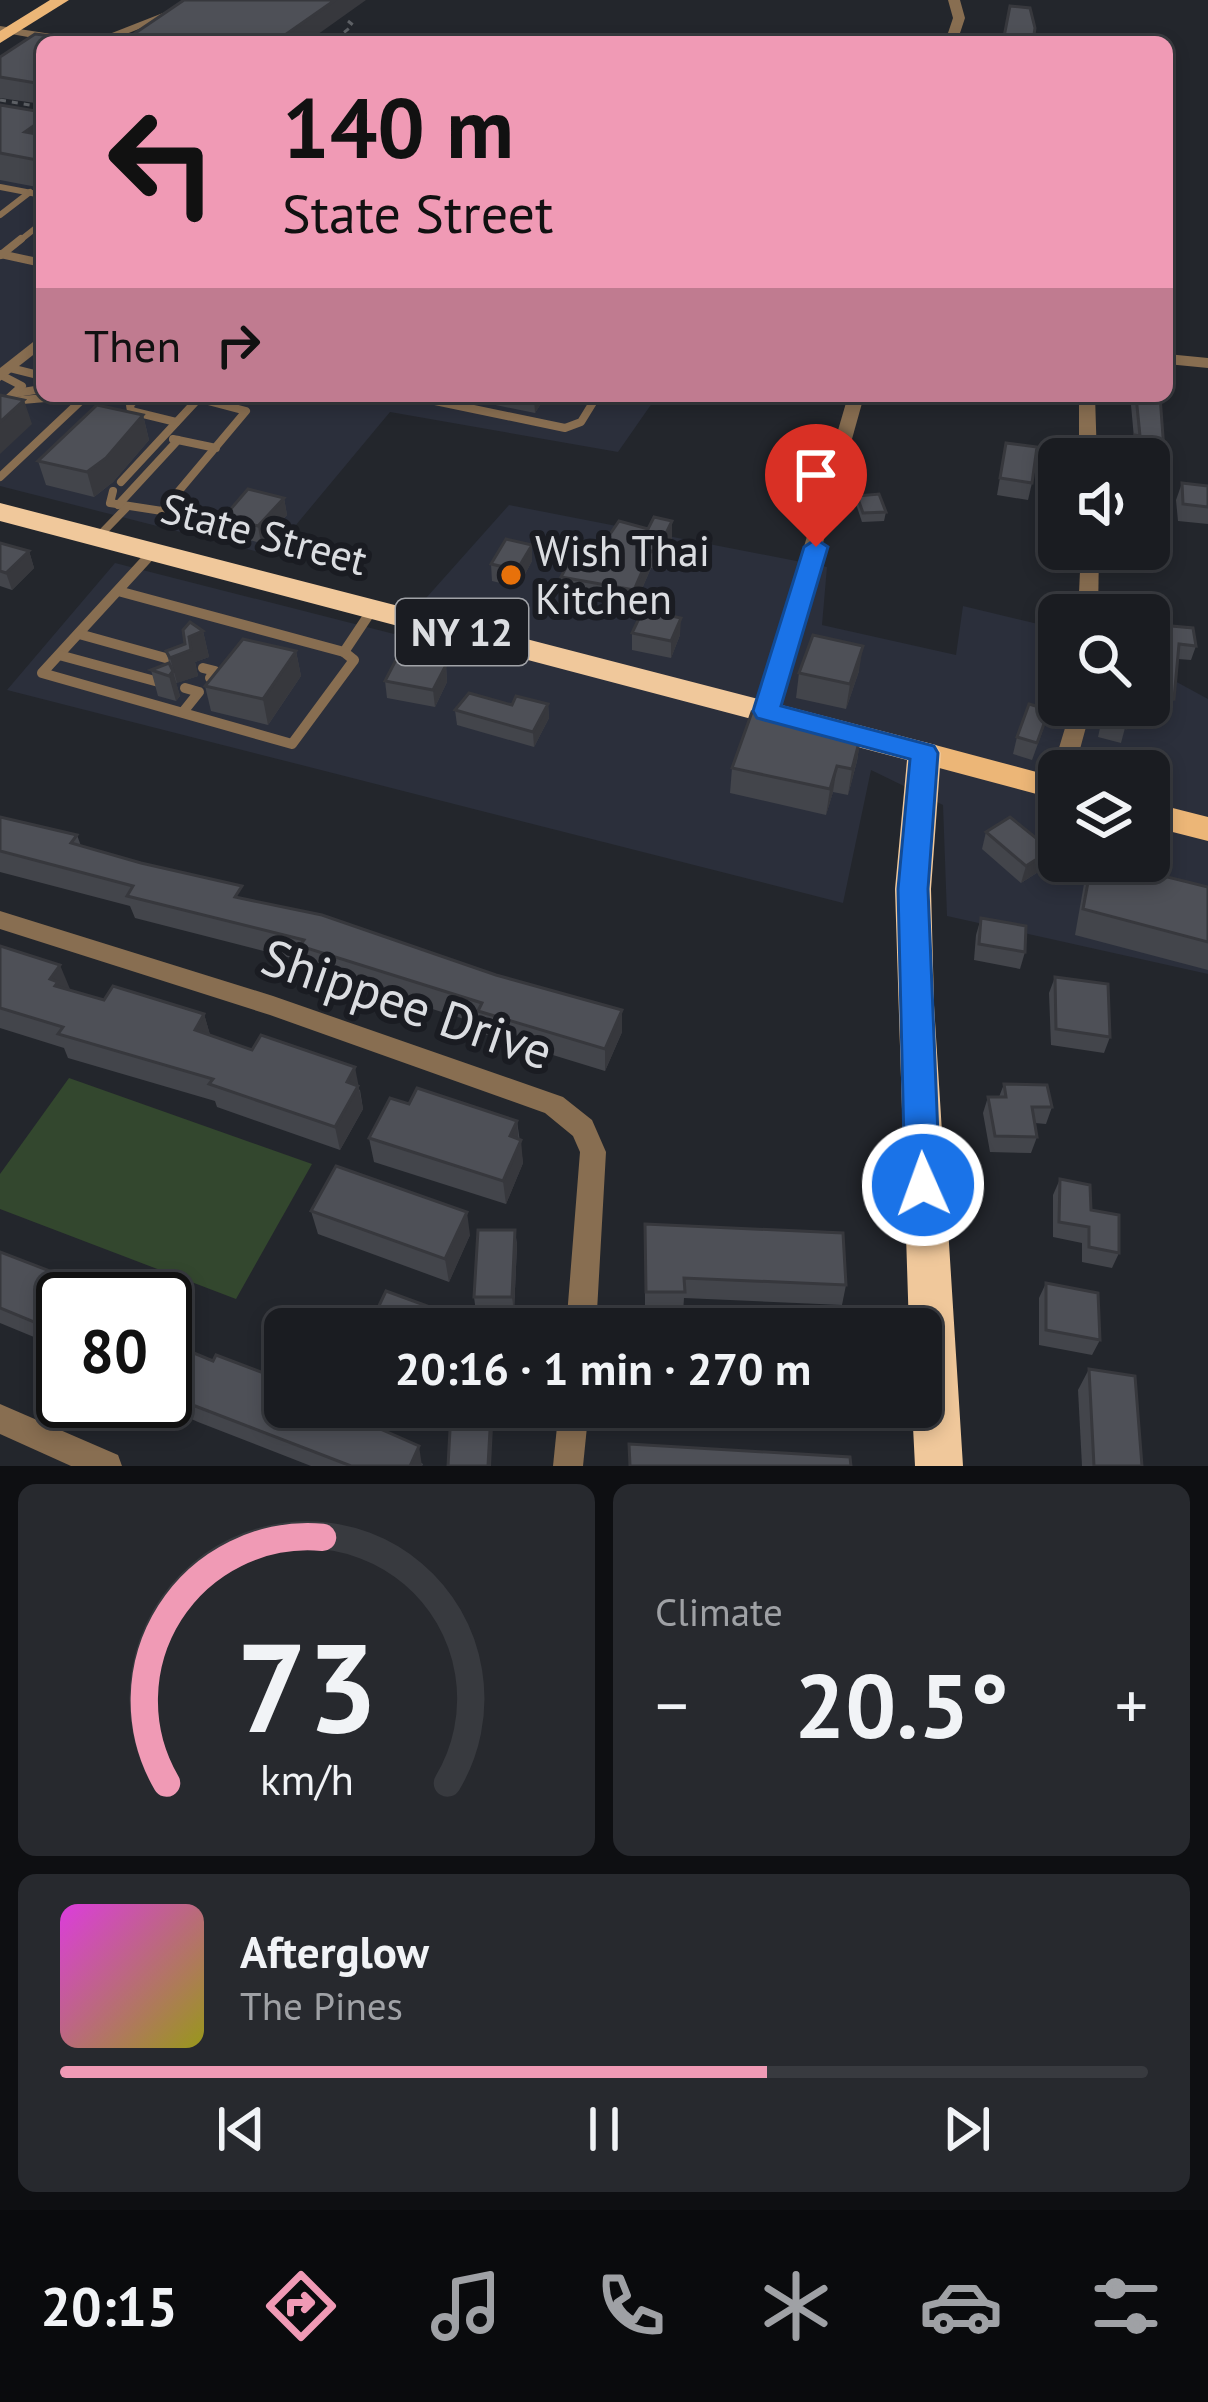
<!DOCTYPE html>
<meta charset="utf-8">
<style>
body{margin:0;font-family:"PT Sans",sans-serif;background:#27292e;color:#f1f3f6;height:100vh;display:flex;flex-direction:column;font-size:45px;white-space:nowrap}
*{box-sizing:border-box;margin:0}
p{font-size:39px;color:#9fa1a5}
.icon{flex:none;width:66px;height:66px;fill:none;stroke:currentColor;stroke-width:2;stroke-linecap:round;stroke-linejoin:round}
.map{position:relative;height:1466px;overflow:hidden}
.side{display:flex;flex-direction:column;gap:18px;padding:18px;background:#0e0f12;flex:1}
.side>*{flex:none}
.top-card{position:absolute;left:36px;top:36px;width:1137px;height:366px;border-radius:18px;box-shadow:0 6px 18px #0003,0 0 0 3px #383a3f;background:#f09ab5;color:#111;overflow:hidden}
.tools{position:absolute;left:1038px;top:438px;display:grid;gap:24px}
.tools a{display:grid;place-items:center;width:132px;height:132px;border-radius:18px;background:#1a1c21;box-shadow:0 6px 18px #0003,0 0 0 3px #383a3f;font-size:60px}
.speed{position:absolute;left:36px;top:1272px;display:flex;gap:24px;font-size:60px;font-weight:700;text-align:center}
.speed>*{display:grid;place-content:center;width:156px;height:156px;border-radius:50%;background:#1a1c21;box-shadow:0 6px 18px #0003,0 0 0 3px #383a3f;line-height:1}
.speed .limit{border:6px solid #111;border-radius:18px;background:#fff;color:#111}
.pin{position:absolute;display:grid;place-items:center;width:102px;height:102px;color:#fff;margin:-123px -51px;border-radius:50% 50% 50% 0;rotate:-45deg;box-shadow:0 0 12px #0007}
.pin .icon{rotate:45deg}
.me{position:absolute;width:132px;margin:-66px;rotate:358deg;stroke-linejoin:round;filter:drop-shadow(0 0 9px #0008)}
.turn{display:flex;align-items:center;gap:42px;height:252px;padding:0 48px;font-size:54px}
.turn .icon{width:156px;height:156px;stroke-width:2.5}
.turn b{display:block;font-size:84px;line-height:102px}
.then{display:flex;align-items:center;height:114px;padding:0 48px;background:#0003;gap:24px;font-size:45px}
.big{font-size:90px;font-weight:800;line-height:1.1}
.side .widget{flex:1;display:flex;flex-direction:column;justify-content:center;gap:18px;min-width:0;padding:0 42px;border-radius:18px;background:#27292e}
.side .dial{align-items:center;gap:0}
.dial svg{height:312px;overflow:visible;fill:none;stroke:#383a3f;stroke-width:7;stroke-linecap:round;text-anchor:middle}
.dial text{fill:#f1f3f6;stroke:none}
.song{display:flex;align-items:center;gap:36px}
.cover{width:144px;height:144px;border-radius:18px;background:linear-gradient(135deg,hsl(300 70% 55%),hsl(60 70% 35%))}
.played{height:12px;border-radius:6px;background:linear-gradient(90deg,#f09ab5 65%,#383a3f 65%)}
.keys{display:flex;justify-content:space-around;direction:ltr}
.heat{display:flex;justify-content:space-between;align-items:center;font-size:66px;direction:ltr}
.side .tiles{flex:1;display:grid;gap:18px;grid-template-columns:1fr 1fr}
.widget:last-child{grid-column:span 2}
.trip{position:absolute;left:264px;top:1308px;width:678px;height:120px;border-radius:18px;background:#1a1c21;box-shadow:0 6px 18px #0003,0 0 0 3px #383a3f;font-weight:800;line-height:120px;text-align:center}
.tab-bar{display:flex;height:192px;justify-content:space-around;align-items:center;background:#0a0b0d;color:#9fa1a5}
.tab-bar .icon{width:84px;height:84px}
.tab-bar .on{color:#f09ab5}
.tab-bar b{font-size:54px;color:#f1f3f6}
.map>svg:first-child{display:block}
.built{fill:#2b2f3b;fill-rule:evenodd}
.green{fill:#33472e}
.lines{fill:none;stroke-linecap:round;stroke-linejoin:round}
.path{stroke:#5d6065;stroke-width:3;stroke-dasharray:6 6;stroke-linecap:butt}
.service-far2{stroke:#886e51;stroke-width:6}
.service-far1{stroke:#886e51;stroke-width:8}
.service{stroke:#886e51;stroke-width:10}
.minor{fill:#886e51;fill-rule:evenodd}
.primary{fill:#ecb677;fill-rule:evenodd}
.trunk{fill:#f0c89b;fill-rule:evenodd}
.wall{fill:#43454b}
.shaded-wall{fill:#37383d}
.building{fill:#4e5057;stroke:#37383d;stroke-width:3}
.route{fill:#1a73e8;stroke:#114b97;stroke-width:3}
.food-dot{fill:#e8710a;stroke:#1a1c22;stroke-width:4.5}
.labels{text-anchor:middle;stroke-width:12;stroke-linejoin:round;paint-order:stroke}
.shield{fill:#1a1c22;stroke:#a1a3a8;stroke-width:3}
.shield-label{font-size:39px;font-weight:bold;fill:#dbdde1}
.street-label{font-size:42px;fill:#dbdde1;stroke:#1a1c22}
.poi-label{font-size:42px;fill:#dbdde1;stroke:#1a1c22;text-anchor:start}
.near-street-label{font-size:51px;fill:#dbdde1;stroke:#1a1c22}
</style>
<div class="map">
<svg width="1208" height="1466" viewBox="0 0 1208 1466">
<rect width="100%" height="100%" fill="#23262c"/>
<!-- built -->
<g class="built">
<polygon points="0,110 42,118 42,396 657,396 618,452 390,412 271,555 0,486"/>
<path d="M 509,505 L 827,567 L 822,625 L 956,655 L 963,606 L 1059,629 L 1059,705 L 1149,705 L 1149,667 L 1208,699 L 1208,974 L 947,916 L 943,805 L 871,770 L 843,903 L 7,690 L 115,563 L 394,634 ZM 1059,771 L 1149,771 L 1149,861 L 1059,861 Z"/>
</g>
<!-- green -->
<polygon class="green" points="69,1078 312,1164 236,1299 0,1209 0,1174"/>
<g class="lines">
<!-- path -->
<g class="path">
<polyline points="348,21 353,25 335,40 349,42"/>
<polyline points="0,100 42,107"/>
</g>
<!-- service-far2 -->
<g class="service-far2">
<polyline points="0,187 42,195"/>
<polyline points="0,215 30,192"/>
<polyline points="18,242 42,223"/>
</g>
<!-- service-far1 -->
<g class="service-far1">
<polyline points="0,254 42,263"/>
<polyline points="1,255 21,239"/>
<polyline points="10,368 42,376"/>
<polyline points="16,393 42,389"/>
<polyline points="139,396 130,405 131,411 176,422"/>
<polyline points="411,396 565,428 581,422 597,396"/>
<polyline points="11,401 68,396"/>
<polyline points="0,406 22,386 1,375"/>
<polyline points="173,439 216,448"/>
<polyline points="0,477 86,396"/>
<polyline points="121,482 199,398"/>
<polyline points="113,491 110,503 162,511 246,411 189,396"/>
<polyline points="118,505 178,440"/>
<polyline points="98,537 127,507"/>
</g>
<!-- service -->
<g class="service">
<polyline points="118,591 344,652 354,660 292,744 42,673 153,552"/>
<polyline points="79,634 180,662"/>
<polyline points="344,652 372,610"/>
<polyline points="59,655 166,684"/>
<polyline points="203,668 215,671 210,678"/>
<polyline points="183,712 199,692 185,688"/>
</g>
<!-- minor -->
<g class="minor">
<polygon points="196,0 212,0 106,42 89,42"/>
<polygon points="948,0 960,0 965,18 957,42 945,42 953,18"/>
<polygon points="0,26 77,38 83,42 56,42 0,32"/>
<polygon points="42,335 42,348 0,381 0,368"/>
<polygon points="1167,354 1208,358 1208,368 1167,364"/>
<polygon points="848,396 864,396 776,711 766,718 756,711"/>
<polygon points="1079,396 1095,396 1097,459 1079,459"/>
<polygon points="1081,549 1099,549 1098,615 1078,615"/>
<polygon points="1072,705 1092,705 1074,771 1059,771 1059,778 1052,771"/>
<polygon points="0,911 273,996 563,1097 592,1120 606,1152 596,1329 566,1329 580,1152 573,1136 545,1113 270,1015 0,929"/>
<polygon points="0,1404 118,1455 122,1466 71,1466 0,1434"/>
<polygon points="559,1407 589,1407 583,1466 553,1466"/>
</g>
<!-- primary -->
<g class="primary">
<polygon points="50,0 69,0 0,43 0,31"/>
<polygon points="924,742 1059,778 1059,800 913,761 909,753 913,745"/>
<polygon points="1149,802 1208,817 1208,841 1149,826"/>
</g>
<!-- trunk -->
<polygon class="trunk" points="0,503 936,745 941,753 931,889 934,1005 963,1466 915,1466 912,1407 921,1407 921,1329 909,1329 895,889 907,760 0,521"/>
</g>
<!-- wall -->
<g class="wall">
<polygon points="42,42 42,104 0,98 0,57"/>
<polygon points="0,105 42,112 42,188 0,180"/>
<polygon points="452,396 559,396 554,404 542,402 535,413"/>
<polygon points="897,396 941,396 940,401"/>
<polygon points="1133,396 1160,396 1165,464 1160,481 1149,479 1149,459 1130,459 1130,452 1134,438 1131,405"/>
<polygon points="143,415 149,440 113,482 94,497 46,485 38,461"/>
<polygon points="1006,443 1032,483 1028,500 997,495"/>
<polygon points="1182,483 1208,486 1208,524 1178,521 1176,500"/>
<polygon points="857,496 886,512 884,521 862,522 856,504"/>
<polygon points="284,498 287,515 261,543 226,534 223,518"/>
<polygon points="672,538 656,569 651,568 634,607 562,594 561,577 591,562"/>
<polygon points="0,543 29,551 34,568 12,590 0,586"/>
<polygon points="532,561 518,587 492,581 491,564"/>
<polygon points="1149,624 1196,646 1191,660 1178,659 1174,699 1168,713 1135,705 1149,705"/>
<polygon points="203,631 209,657 195,662 198,676 176,683 180,696 176,701 158,696 151,670 170,666 166,651 185,644"/>
<polygon points="632,633 680,635 671,658 632,650"/>
<polygon points="296,651 301,676 268,725 211,711 205,686"/>
<polygon points="446,665 447,682 435,707 387,698 385,681"/>
<polygon points="859,671 846,709 796,698 799,673"/>
<polygon points="548,704 549,718 534,747 457,725 455,710"/>
<polygon points="1105,705 1131,705 1121,743 1098,737"/>
<polygon points="1044,727 1032,760 1013,754 1017,737"/>
<polygon points="861,735 857,761 848,795 833,792 826,815 730,793 732,768"/>
<polygon points="0,817 77,835 81,846 245,899 496,975 622,1010 622,1032 605,1071 481,1033 480,1024 305,969 303,961 135,918 130,906 0,872"/>
<polygon points="986,832 1051,850 1046,867 1021,883 982,849"/>
<polygon points="1092,861 1208,887 1208,970 1075,935 1084,884"/>
<polygon points="981,918 1025,952 1020,969 974,960 976,935"/>
<polygon points="0,946 69,990 104,1000 204,1014 210,1035 360,1090 363,1109 340,1150 217,1107 215,1101 68,1058 64,1048 0,1028"/>
<polygon points="1055,977 1110,1037 1104,1053 1051,1045 1049,993"/>
<polygon points="1004,1084 1052,1107 1046,1124 1035,1123 1037,1137 1031,1153 990,1152 983,1113 988,1097 999,1097"/>
<polygon points="409,1104 517,1121 523,1163 506,1204 374,1162 369,1138"/>
<polygon points="1060,1179 1119,1253 1112,1268 1082,1262 1082,1243 1053,1237 1053,1195"/>
<polygon points="311,1211 470,1235 449,1282 318,1234"/>
<polygon points="645,1224 846,1285 842,1305 684,1298 683,1313 645,1313"/>
<polygon points="515,1230 517,1245 514,1312 476,1312 474,1297"/>
<polygon points="0,1252 63,1299 63,1349 0,1323"/>
<polygon points="1046,1283 1100,1340 1092,1355 1039,1345 1039,1298"/>
<polygon points="165,1341 337,1411 423,1464 422,1466 311,1466 198,1422 152,1401 165,1401"/>
<polygon points="1089,1369 1142,1466 1082,1466 1078,1390"/>
<polygon points="639,1407 847,1407 845,1415 679,1407 678,1423 639,1423"/>
</g>
<!-- shaded-wall -->
<g class="shaded-wall">
<polygon points="335,0 366,0 307,42 275,42"/>
<polygon points="42,120 42,154 25,132"/>
<polygon points="534,396 542,396 542,402 535,413"/>
<polygon points="24,400 32,424 0,454 0,422"/>
<polygon points="143,415 149,440 113,482 94,497 87,472"/>
<polygon points="284,498 287,515 261,543 258,526"/>
<polygon points="672,521 672,538 656,569 657,552"/>
<polygon points="532,545 532,561 518,587 517,570"/>
<polygon points="29,551 34,568 12,590 6,573"/>
<polygon points="651,551 651,568 634,607 634,590"/>
<polygon points="681,618 680,635 671,658 671,641"/>
<polygon points="203,631 209,657 195,662 198,676 177,683 170,658 191,650 189,637"/>
<polygon points="863,646 859,671 846,709 850,684"/>
<polygon points="296,651 301,676 268,725 263,699"/>
<polygon points="446,665 447,682 435,707 433,690"/>
<polygon points="173,671 180,696 176,701 169,676"/>
<polygon points="548,704 549,718 534,747 533,732"/>
<polygon points="861,735 857,761 848,795 852,769"/>
<polygon points="837,766 833,792 826,815 830,789"/>
<polygon points="1051,850 1046,867 1021,883 1026,866"/>
<polygon points="60,965 70,989 64,997 50,979"/>
<polygon points="622,1010 622,1032 605,1071 605,1049"/>
<polygon points="204,1014 211,1038 195,1030"/>
<polygon points="355,1067 363,1109 340,1150 335,1127 347,1082"/>
<polygon points="517,1121 519,1145 510,1136"/>
<polygon points="521,1140 523,1163 506,1204 503,1181"/>
<polygon points="467,1212 470,1235 449,1282 445,1259"/>
<polygon points="515,1230 517,1245 514,1312 512,1297"/>
<polygon points="491,1412 493,1426 491,1466 488,1466"/>
<polygon points="419,1446 422,1466 410,1466"/>
</g>
<!-- building -->
<g class="building">
<polygon points="184,0 335,0 275,42 122,42"/>
<polygon points="1010,6 1030,8 1035,28 1033,42 1003,42"/>
<polygon points="35,34 102,42 42,42 42,84 0,77 0,57"/>
<polygon points="0,105 42,112 42,120 25,132 42,135 42,161 0,153"/>
<polygon points="0,395 24,400 0,422"/>
<polygon points="1136,396 1160,396 1165,464 1149,462 1149,459 1136,459 1135,435 1140,436"/>
<polygon points="97,405 143,415 106,458 87,472 38,461"/>
<polygon points="1006,443 1037,447 1032,483 1000,478"/>
<polygon points="1182,483 1208,486 1208,507 1183,504"/>
<polygon points="248,489 284,498 258,526 223,518"/>
<polygon points="879,494 886,512 863,513 857,496"/>
<polygon points="654,517 672,521 657,552 651,551 634,590 561,577 571,558 591,562 619,521 648,529"/>
<polygon points="506,539 532,545 517,570 491,564"/>
<polygon points="0,543 29,551 6,573 0,571"/>
<polygon points="643,610 681,618 671,641 632,633"/>
<polygon points="190,622 203,631 189,637 191,650 170,658 166,651 185,644 183,630"/>
<polygon points="1149,624 1193,628 1196,646 1179,644 1174,699 1149,693 1149,672 1153,673 1149,642"/>
<polygon points="813,635 863,646 850,684 799,673"/>
<polygon points="243,639 296,651 263,699 205,686"/>
<polygon points="398,656 446,665 433,690 385,681"/>
<polygon points="169,663 173,671 169,676 151,670"/>
<polygon points="469,693 512,705 516,696 548,704 533,732 455,710"/>
<polygon points="1029,704 1049,710 1037,743 1017,737"/>
<polygon points="1106,705 1131,705 1126,728 1102,722"/>
<polygon points="752,712 861,735 852,769 837,766 830,789 732,768"/>
<polygon points="0,817 77,835 71,843 141,863 242,886 235,897 322,915 496,975 622,1010 605,1049 478,1011 482,1003 300,946 304,940 127,896 133,886 0,851"/>
<polygon points="1010,817 1051,850 1026,866 986,832"/>
<polygon points="1092,861 1103,861 1208,887 1208,942 1083,909"/>
<polygon points="981,918 1026,926 1025,952 979,944"/>
<polygon points="0,946 60,965 50,979 58,982 55,986 104,1000 113,986 204,1014 195,1030 252,1050 261,1035 355,1067 347,1082 358,1086 335,1127 209,1084 213,1079 58,1034 63,1027 0,1008"/>
<polygon points="1055,977 1108,984 1110,1037 1056,1029"/>
<polygon points="1004,1084 1047,1085 1052,1107 1032,1107 1037,1137 995,1136 988,1097 1006,1097"/>
<polygon points="417,1088 517,1121 510,1136 521,1140 503,1181 369,1138 390,1098 409,1104"/>
<polygon points="336,1166 467,1212 445,1259 311,1211"/>
<polygon points="1060,1179 1090,1185 1091,1210 1119,1215 1119,1253 1089,1247 1089,1227 1059,1222"/>
<polygon points="645,1224 843,1233 846,1285 684,1278 685,1292 646,1292"/>
<polygon points="478,1230 515,1230 512,1297 474,1297"/>
<polygon points="0,1252 123,1299 63,1299 63,1334 0,1308"/>
<polygon points="1046,1283 1098,1293 1100,1340 1046,1330"/>
<polygon points="386,1291 490,1329 368,1329"/>
<polygon points="165,1341 213,1361 216,1355 285,1381 285,1407 330,1407 419,1446 410,1466 351,1466 190,1404 165,1392"/>
<polygon points="1089,1369 1135,1376 1142,1466 1094,1466"/>
<polygon points="451,1412 491,1412 488,1466 448,1466"/>
<polygon points="629,1444 850,1457 851,1466 630,1466"/>
</g>
<!-- route -->
<polygon class="route" points="816,539 828,547 781,706 934,746 938,753 928,889 940,1185 935,1196 923,1201 910,1196 905,1185 898,889 910,759 757,718 753,711 804,547"/>
<!-- markers -->
<circle class="food-dot" cx="511" cy="575" r="12"/>
<g class="labels">
<!-- shield labels -->
<rect class="shield" x="396" y="599" width="132" height="66" rx="9"/>
<g class="shield-label">
<text x="462" y="646">NY 12</text>
</g>
<!-- street labels -->
<g class="street-label">
<text transform="translate(264 534) rotate(15)" y="15">State Street</text>
</g>
<!-- poi labels -->
<g class="poi-label">
<text x="535" y="566">Wish Thai<tspan x="535" dy="48">Kitchen</tspan></text>
</g>
<!-- near-street labels -->
<g class="near-street-label">
<text transform="translate(407 1004) rotate(19)" y="18">Shippee Drive</text>
</g>
</g>
</svg>
<div class="tools">
<a><svg class="icon" aria-label="sound" viewBox="0 0 24 24"><path d="M4 9h4l5-4v14l-5-4H4zM17 9q2 3 0 6"/></svg></a>
<a><svg class="icon" aria-label="search" viewBox="0 0 24 24"><circle cx="10" cy="10" r="6"/><path d="M15 15l6 6"/></svg></a>
<a><svg class="icon" aria-label="layers" viewBox="0 0 24 24"><path d="M12 4l9 5-9 5-9-5zM3 14l9 5 9-5"/></svg></a>
</div>
<div class="speed"><div class="limit">80</div></div>
<div class="pin" style="left:816px;top:547px;background:#d93025"><svg class="icon" aria-label="arrive" viewBox="0 0 24 24"><path d="M6 21V4h12l-3 4 3 4H6"/></svg></div>
<svg class="me" style="left:923px;top:1185px" viewBox="-20 -20 40 40"><circle r="17" fill="#1a73e8" stroke="#fff" stroke-width="3"/><path d="M0-11L8 9 0 5-8 9z" fill="#fff"/></svg>
<div class="trip">20:16 · 1 min · 270 m</div>
<div class="top-card">
<div class="turn"><svg class="icon" aria-label="left" viewBox="0 0 24 24"><path d="M17 20v-9H6M10 6l-5 5 5 5"/></svg><div><b>140 m</b>State Street</div></div>
<div class="then">Then<svg class="icon" aria-label="right" viewBox="0 0 24 24"><path d="M7 20v-9h11M14 6l5 5-5 5"/></svg></div>
</div>
</div>
<section class="side">
<div class="tiles">
<div class="widget dial"><svg viewBox="0 0 100 80">
<path d="M14 69A42 42 0 1 1 86 69"/>
<path d="M14 69A42 42 0 0 1 54 6" stroke="#f09ab5"/>
<text x="50" y="56" font-size="32" font-weight="700">73</text>
<text x="50" y="72" font-size="11">km/h</text>
</svg></div>
<div class="widget"><p>Climate</p>
<div class="heat"><a>−</a><b class="big">20.5°</b><a>+</a></div>
</div>
<div class="widget">
<div class="song"><i class="cover"></i><div><b>Afterglow</b><p>The Pines</p></div></div>
<div class="played"></div>
<div class="keys"><svg class="icon" aria-label="previous" viewBox="0 0 24 24"><path d="M18 5L8 12l10 7zM5 5v14"/></svg><svg class="icon" aria-label="pause" viewBox="0 0 24 24"><path d="M8 5v14M16 5v14"/></svg><svg class="icon" aria-label="next" viewBox="0 0 24 24"><path d="M6 5l10 7-10 7zM19 5v14"/></svg></div>
</div>
</div>
</section>
<nav class="tab-bar">
<b>20:15</b>
<svg class="icon on" aria-label="directions" viewBox="0 0 24 24"><path d="M12 3l9 9-9 9-9-9zM9 14v-3h6M13 9l2 2-2 2"/></svg>
<svg class="icon" aria-label="music" viewBox="0 0 24 24"><path d="M9 18V5l10-2v13"/><circle cx="6" cy="18" r="3"/><circle cx="16" cy="16" r="3"/></svg>
<svg class="icon" aria-label="phone" viewBox="0 0 24 24"><path d="M5 4h4l2 5-3 2q2 4 5 5l2-3 5 2v4C11 20 4 13 5 4z"/></svg>
<svg class="icon" aria-label="climate" viewBox="0 0 24 24"><path d="M12 3v18M4 7l16 10M4 17L20 7"/></svg>
<svg class="icon" aria-label="car" viewBox="0 0 24 24"><path d="M5 17H2v-5l4-1 3-4h7l3 4 3 1v5h-3M9 17h6M6 11h13"/><circle cx="7" cy="17" r="2"/><circle cx="17" cy="17" r="2"/></svg>
<svg class="icon" aria-label="filters" viewBox="0 0 24 24"><path d="M4 7h16M4 17h16"/><circle cx="9" cy="7" r="2"/><circle cx="15" cy="17" r="2"/></svg>
</nav>
